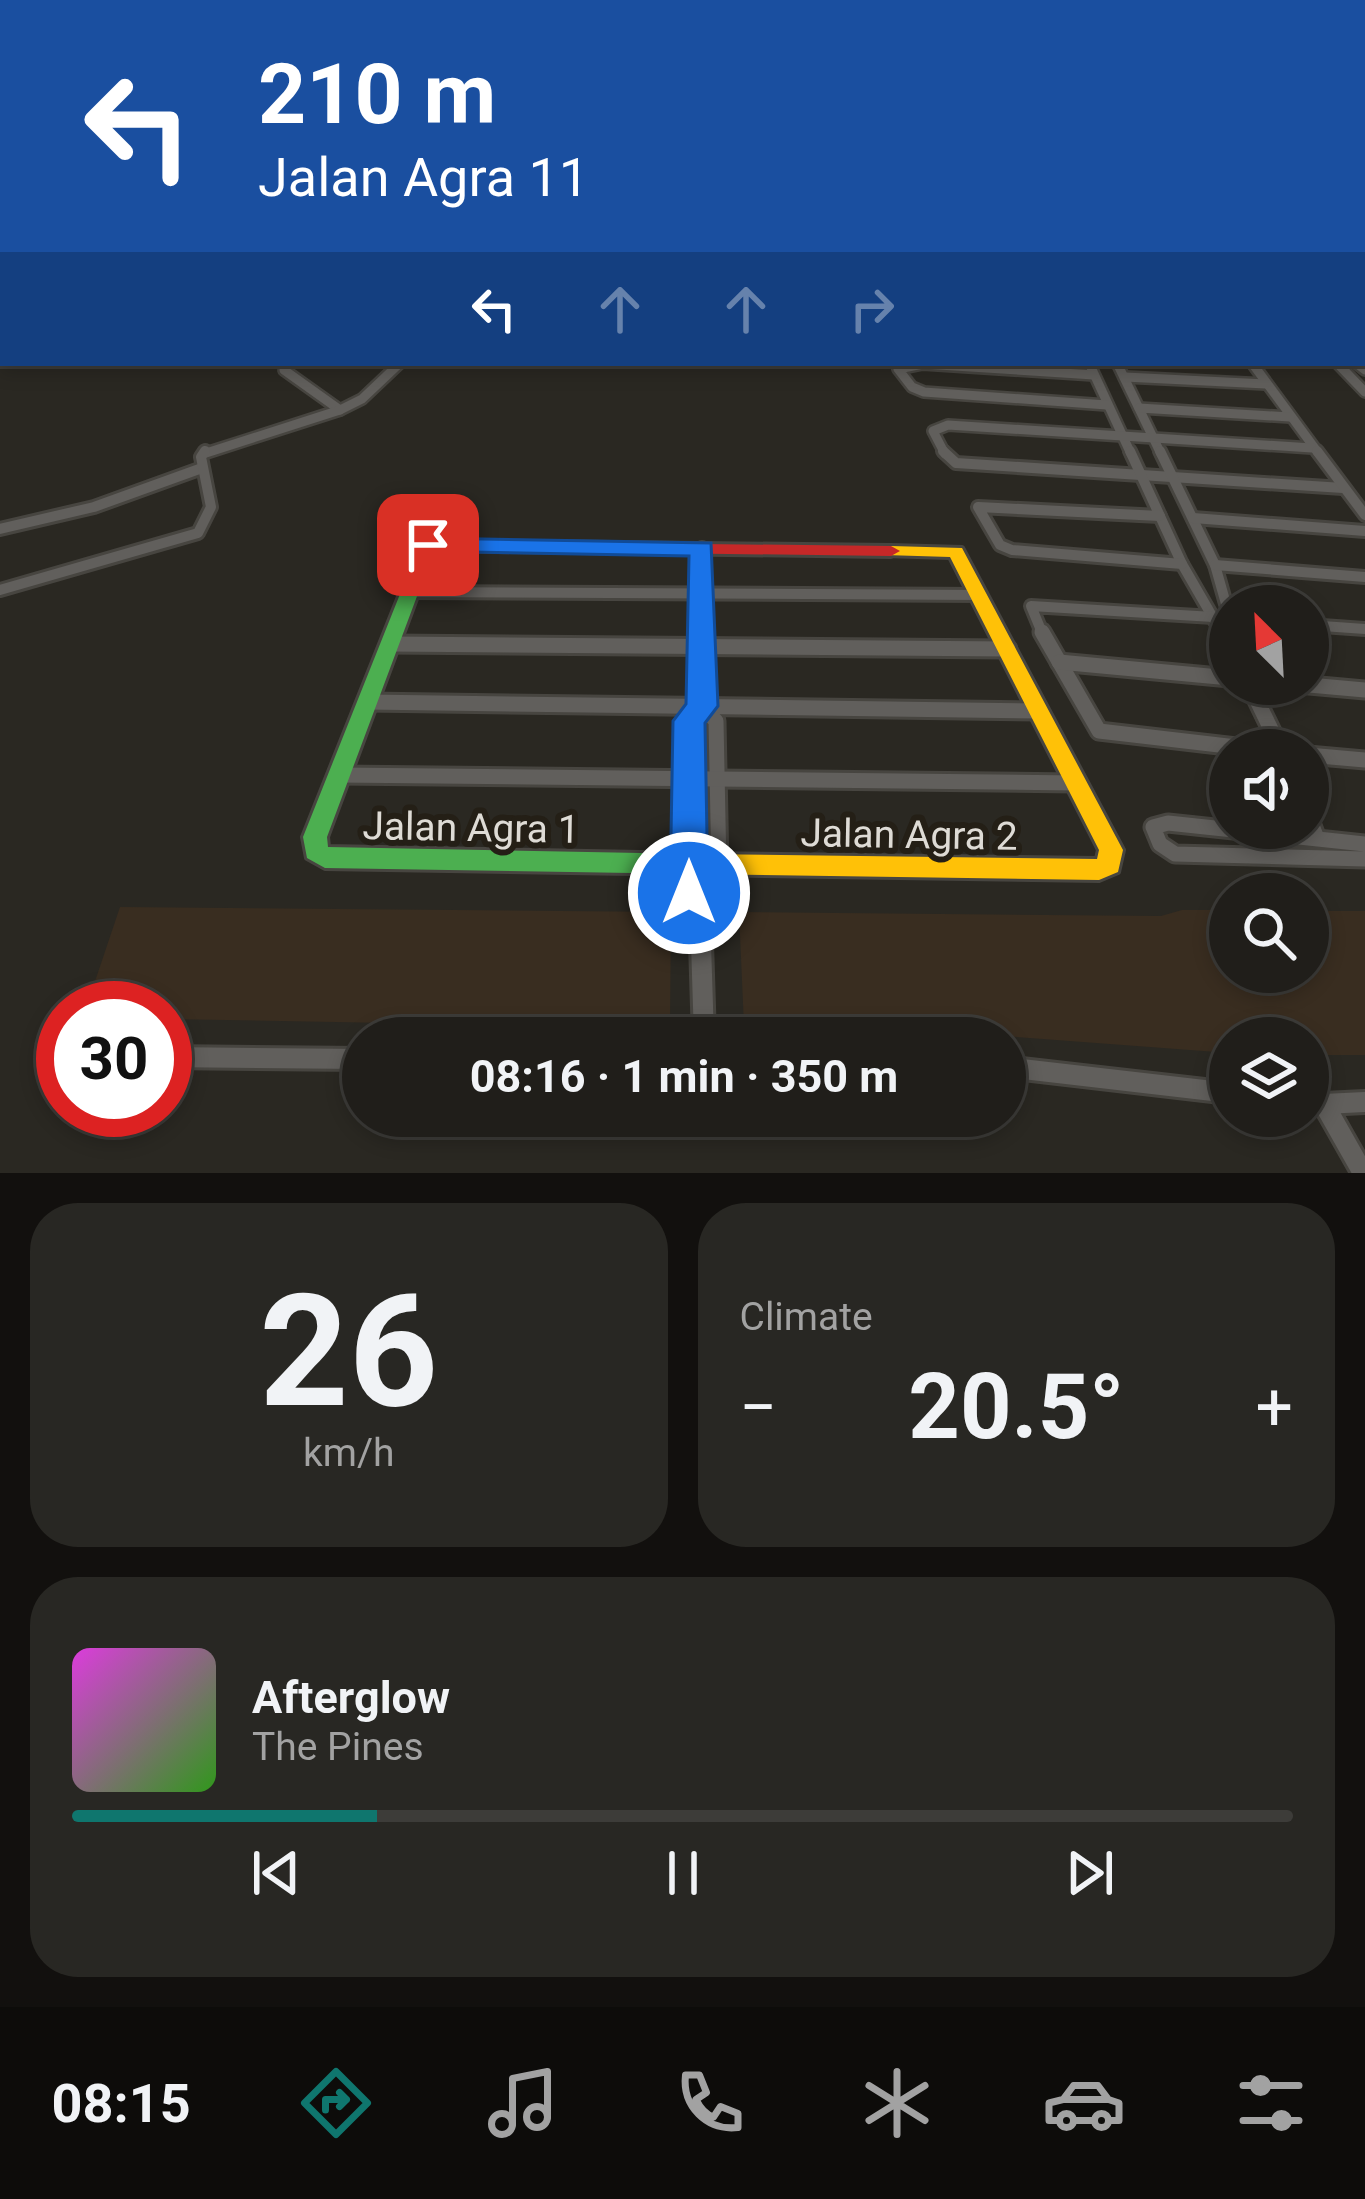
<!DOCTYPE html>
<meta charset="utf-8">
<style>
body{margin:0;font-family:Roboto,sans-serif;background:#282723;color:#f1f3f6;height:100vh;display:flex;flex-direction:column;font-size:45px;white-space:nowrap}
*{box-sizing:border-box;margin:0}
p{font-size:39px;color:#a2a2a2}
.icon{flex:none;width:66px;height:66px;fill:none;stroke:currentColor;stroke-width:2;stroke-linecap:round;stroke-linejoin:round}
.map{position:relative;height:1173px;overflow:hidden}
.sheet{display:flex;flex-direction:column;gap:30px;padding:30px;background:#12100e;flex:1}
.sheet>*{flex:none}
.hud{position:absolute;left:0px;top:0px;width:1365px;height:366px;box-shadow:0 6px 18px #0003,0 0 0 3px #3d3c39;background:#1a4fa0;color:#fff;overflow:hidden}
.needle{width:78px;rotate:336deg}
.tools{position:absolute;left:1209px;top:585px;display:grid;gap:24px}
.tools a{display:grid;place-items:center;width:120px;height:120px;border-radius:50%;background:#201e1a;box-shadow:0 6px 18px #0003,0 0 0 3px #3d3c39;font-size:60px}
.speed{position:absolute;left:36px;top:981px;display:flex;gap:24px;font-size:60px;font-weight:700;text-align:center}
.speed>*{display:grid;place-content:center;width:156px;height:156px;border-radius:50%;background:#201e1a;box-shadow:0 6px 18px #0003,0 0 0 3px #3d3c39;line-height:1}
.speed .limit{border:18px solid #d22;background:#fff;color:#111}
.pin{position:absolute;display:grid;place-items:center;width:102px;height:102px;color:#fff;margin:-51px;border-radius:24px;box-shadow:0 6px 18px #0006}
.me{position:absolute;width:132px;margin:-66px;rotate:0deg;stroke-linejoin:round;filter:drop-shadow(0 0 9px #0008)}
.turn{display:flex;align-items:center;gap:42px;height:252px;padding:0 60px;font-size:54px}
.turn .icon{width:156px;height:156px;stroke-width:2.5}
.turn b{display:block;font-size:84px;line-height:102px}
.lanes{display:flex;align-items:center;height:114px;padding:0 60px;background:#0003;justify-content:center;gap:60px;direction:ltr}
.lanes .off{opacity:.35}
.big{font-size:90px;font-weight:700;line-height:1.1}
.sheet .widget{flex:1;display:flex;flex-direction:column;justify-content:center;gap:18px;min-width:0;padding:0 42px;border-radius:48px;background:#282723}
.sheet .dial{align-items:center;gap:0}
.dial b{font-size:156px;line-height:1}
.song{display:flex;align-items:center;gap:36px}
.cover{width:144px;height:144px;border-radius:18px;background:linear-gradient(135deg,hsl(300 70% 55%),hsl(110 70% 35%))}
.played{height:12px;border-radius:6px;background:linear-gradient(90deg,#0f766e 25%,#3d3c39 25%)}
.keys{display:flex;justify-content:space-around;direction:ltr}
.heat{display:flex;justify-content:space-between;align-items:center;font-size:66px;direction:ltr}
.sheet .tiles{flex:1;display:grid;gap:30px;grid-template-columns:1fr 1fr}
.widget:last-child{grid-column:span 2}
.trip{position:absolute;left:342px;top:1017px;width:684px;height:120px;border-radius:60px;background:#201e1a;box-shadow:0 6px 18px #0003,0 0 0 3px #3d3c39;font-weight:700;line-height:120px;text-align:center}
.menu{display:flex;height:192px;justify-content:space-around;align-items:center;background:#0d0c0a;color:#a2a2a2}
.menu .icon{width:84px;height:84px}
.menu .on{color:#0f766e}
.menu b{font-size:54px;color:#f1f3f6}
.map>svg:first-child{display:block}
.commercial{fill:#392d20}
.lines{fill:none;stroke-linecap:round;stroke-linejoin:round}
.street-far3-casing{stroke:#474540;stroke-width:14}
.street-far2-casing{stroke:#474540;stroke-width:16}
.street-far1-casing{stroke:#474540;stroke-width:21}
.street-casing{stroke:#474540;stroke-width:26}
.fast-casing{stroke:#474540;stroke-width:6}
.slow-casing{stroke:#474540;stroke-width:6}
.jam-casing{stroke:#474540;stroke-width:6}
.street-far3{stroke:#615f5c;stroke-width:9}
.street-far2{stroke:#615f5c;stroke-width:10}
.street-far1{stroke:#615f5c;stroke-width:15}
.street{stroke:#615f5c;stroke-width:20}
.fast{fill:#4caf50;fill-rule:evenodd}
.slow{fill:#ffc107;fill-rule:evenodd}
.jam{fill:#c62828;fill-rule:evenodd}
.route{fill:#1a73e8;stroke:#114b97;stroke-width:3}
.labels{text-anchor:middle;stroke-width:12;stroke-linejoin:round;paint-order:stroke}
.near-street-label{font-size:39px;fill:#dedbd5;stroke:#241f16}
</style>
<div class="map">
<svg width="1365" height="1173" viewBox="0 0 1365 1173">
<rect width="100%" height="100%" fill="#2a2822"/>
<!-- commercial -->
<g class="commercial">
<polygon points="120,907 671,912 670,1028 165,1019 165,1008 86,1008"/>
<polygon points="1182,910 1230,910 1230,972 1308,972 1308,911 1365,911 1365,1055 1308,1055 1308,1038 1230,1038 1230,1053 964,1033 744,1026 739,912 1161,916"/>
</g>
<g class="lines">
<!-- street-far3 casing -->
<g class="street-far3-casing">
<g id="street-far3">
<polyline points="1089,363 1131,454"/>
<polyline points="1117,363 1161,454"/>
<polyline points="1252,363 1319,454"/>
<polyline points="1337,363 1365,392"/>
<polyline points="1356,363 1365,370"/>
<polyline points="284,370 340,410"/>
<polyline points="1094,375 923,364 898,369 912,387 924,392 1107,405"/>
<polyline points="1125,377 1266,384"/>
<polyline points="1139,408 1290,417"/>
<polyline points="203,454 340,410 362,399 400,363"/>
<polyline points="945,454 933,431 948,425 1312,448"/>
</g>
</g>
<!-- street-far2 casing -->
<g class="street-far2-casing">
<g id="street-far2">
<polyline points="943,451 956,463 1343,488"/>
<polyline points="1130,451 1182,564 1223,635"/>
<polyline points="1160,451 1215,565 1230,618 1226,623"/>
<polyline points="1317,451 1365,515"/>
<polyline points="1160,516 978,507 1000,545 1012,550 1182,564"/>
<polyline points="1193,518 1365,531"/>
<polyline points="0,529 94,507 202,468"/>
<polyline points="702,548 702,635"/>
<polyline points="1215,565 1365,577"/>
<polyline points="0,590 198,533 211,507 201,457 205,451"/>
<polyline points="410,592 981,595"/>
<polyline points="1308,625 1365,629"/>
<polyline points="1043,635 1031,606 1230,618"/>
</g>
</g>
<!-- street-far1 casing -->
<g class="street-far1-casing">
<g id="street-far1">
<polyline points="1042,632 1099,731 1262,750"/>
<polyline points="1222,632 1230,646"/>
<polyline points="390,644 1008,649"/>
<polyline points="1059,662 1230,678"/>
<polyline points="1249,684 1281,750"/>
<polyline points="1298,684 1365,690"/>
<polyline points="367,702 1040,711"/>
<polyline points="702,707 716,721 719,870"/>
<polyline points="1308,755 1365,760"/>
<polyline points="339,775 1076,783"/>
<polyline points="1308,815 1316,836"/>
<polyline points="1365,844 1168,823 1153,827 1160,844 1175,854 1365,859"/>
<polyline points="689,870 689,721 702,707 702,632"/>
</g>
</g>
<!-- street casing -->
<g class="street-casing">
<g id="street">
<polyline points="689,867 689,923 701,943 704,1038"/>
<polyline points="701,943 720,926 719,867"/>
<polyline points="165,1057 363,1059"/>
<polyline points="1005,1067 1230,1093"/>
<polyline points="1363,1173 1324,1104 1365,1102"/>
</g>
</g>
<!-- fast casing -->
<g class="fast-casing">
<polygon id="fast" points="436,519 444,524 327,837 328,847 694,854 703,857 706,864 703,871 694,874 325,868 307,858 303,837 428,524"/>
</g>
<!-- slow casing -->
<g class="slow-casing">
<polygon id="slow" points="891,546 962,548 1123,850 1118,872 1099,880 694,874 685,871 682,864 685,857 694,854 1097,859 1099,850 950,557 885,555 882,551"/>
</g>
<!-- jam casing -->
<g class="jam-casing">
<polygon id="jam" points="428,541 891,546 900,551 891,556 422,550 419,546 422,542"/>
</g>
<!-- street-far3 -->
<use href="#street-far3" class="street-far3"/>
<!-- street-far2 -->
<use href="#street-far2" class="street-far2"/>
<!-- street-far1 -->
<use href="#street-far1" class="street-far1"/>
<!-- street -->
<use href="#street" class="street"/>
<!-- fast -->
<use href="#fast" class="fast"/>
<!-- slow -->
<use href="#slow" class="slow"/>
<!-- jam -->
<use href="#jam" class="jam"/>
</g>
<!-- sky -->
<linearGradient id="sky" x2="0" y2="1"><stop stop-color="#171613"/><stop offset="0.43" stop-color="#44484f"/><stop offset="1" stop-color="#44484f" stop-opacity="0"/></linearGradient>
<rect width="1365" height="286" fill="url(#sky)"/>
<!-- route -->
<polygon class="route" points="428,538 711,543 718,706 705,723 708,893 703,905 689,909 675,905 670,893 673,721 686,704 689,556 419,551 415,545 419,540"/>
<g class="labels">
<!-- near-street labels -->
<g class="near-street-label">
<text transform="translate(471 827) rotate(1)" y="14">Jalan Agra 1</text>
<text transform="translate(909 834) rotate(1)" y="14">Jalan Agra 2</text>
</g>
</g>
</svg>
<div class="tools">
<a><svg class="needle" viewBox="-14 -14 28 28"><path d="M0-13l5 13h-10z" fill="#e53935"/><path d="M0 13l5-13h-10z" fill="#a2a2a2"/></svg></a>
<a><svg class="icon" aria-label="sound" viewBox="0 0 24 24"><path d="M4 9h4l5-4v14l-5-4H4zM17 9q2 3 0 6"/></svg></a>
<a><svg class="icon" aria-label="search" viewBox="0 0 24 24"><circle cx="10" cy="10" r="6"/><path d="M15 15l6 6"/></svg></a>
<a><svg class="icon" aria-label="layers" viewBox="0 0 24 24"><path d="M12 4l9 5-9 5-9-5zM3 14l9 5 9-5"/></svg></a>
</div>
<div class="speed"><div class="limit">30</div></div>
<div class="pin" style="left:428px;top:545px;background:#d93025"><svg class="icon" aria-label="arrive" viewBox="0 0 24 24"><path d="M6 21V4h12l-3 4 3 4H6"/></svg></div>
<svg class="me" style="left:689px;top:893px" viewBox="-20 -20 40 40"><circle r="17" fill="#1a73e8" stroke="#fff" stroke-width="3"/><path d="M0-11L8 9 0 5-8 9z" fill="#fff"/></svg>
<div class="trip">08:16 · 1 min · 350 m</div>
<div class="hud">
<div class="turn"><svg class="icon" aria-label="left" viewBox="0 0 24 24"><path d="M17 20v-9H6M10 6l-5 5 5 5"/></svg><div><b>210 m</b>Jalan Agra 11</div></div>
<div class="lanes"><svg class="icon" aria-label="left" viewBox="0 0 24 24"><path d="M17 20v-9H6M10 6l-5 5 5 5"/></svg><svg class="icon off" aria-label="ahead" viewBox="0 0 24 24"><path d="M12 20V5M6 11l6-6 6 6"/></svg><svg class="icon off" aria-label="ahead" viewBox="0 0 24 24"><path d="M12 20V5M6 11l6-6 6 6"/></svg><svg class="icon off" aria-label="right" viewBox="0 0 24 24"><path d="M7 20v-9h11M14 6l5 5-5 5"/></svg></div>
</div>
</div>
<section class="sheet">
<div class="tiles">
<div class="widget dial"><b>26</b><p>km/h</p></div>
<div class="widget"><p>Climate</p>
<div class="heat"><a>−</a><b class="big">20.5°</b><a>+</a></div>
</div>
<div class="widget">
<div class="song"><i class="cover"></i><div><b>Afterglow</b><p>The Pines</p></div></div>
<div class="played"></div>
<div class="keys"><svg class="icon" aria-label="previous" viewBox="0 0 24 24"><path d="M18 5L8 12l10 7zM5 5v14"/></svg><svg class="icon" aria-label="pause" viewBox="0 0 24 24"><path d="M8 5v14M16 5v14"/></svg><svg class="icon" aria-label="next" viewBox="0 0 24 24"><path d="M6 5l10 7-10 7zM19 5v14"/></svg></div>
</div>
</div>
</section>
<nav class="menu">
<b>08:15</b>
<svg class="icon on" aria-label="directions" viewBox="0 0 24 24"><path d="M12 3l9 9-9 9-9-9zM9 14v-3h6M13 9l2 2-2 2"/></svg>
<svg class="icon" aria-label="music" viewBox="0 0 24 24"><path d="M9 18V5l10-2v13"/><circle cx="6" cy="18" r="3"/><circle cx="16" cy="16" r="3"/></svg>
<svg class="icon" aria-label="phone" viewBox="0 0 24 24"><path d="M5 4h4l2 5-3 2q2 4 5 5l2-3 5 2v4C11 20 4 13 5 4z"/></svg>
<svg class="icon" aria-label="climate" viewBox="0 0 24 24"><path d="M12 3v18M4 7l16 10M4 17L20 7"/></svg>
<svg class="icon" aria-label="car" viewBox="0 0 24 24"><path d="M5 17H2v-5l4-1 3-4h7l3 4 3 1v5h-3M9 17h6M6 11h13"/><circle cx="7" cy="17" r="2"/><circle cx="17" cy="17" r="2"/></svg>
<svg class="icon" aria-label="filters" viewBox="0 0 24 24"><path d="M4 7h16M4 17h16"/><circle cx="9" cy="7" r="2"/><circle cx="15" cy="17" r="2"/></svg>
</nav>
